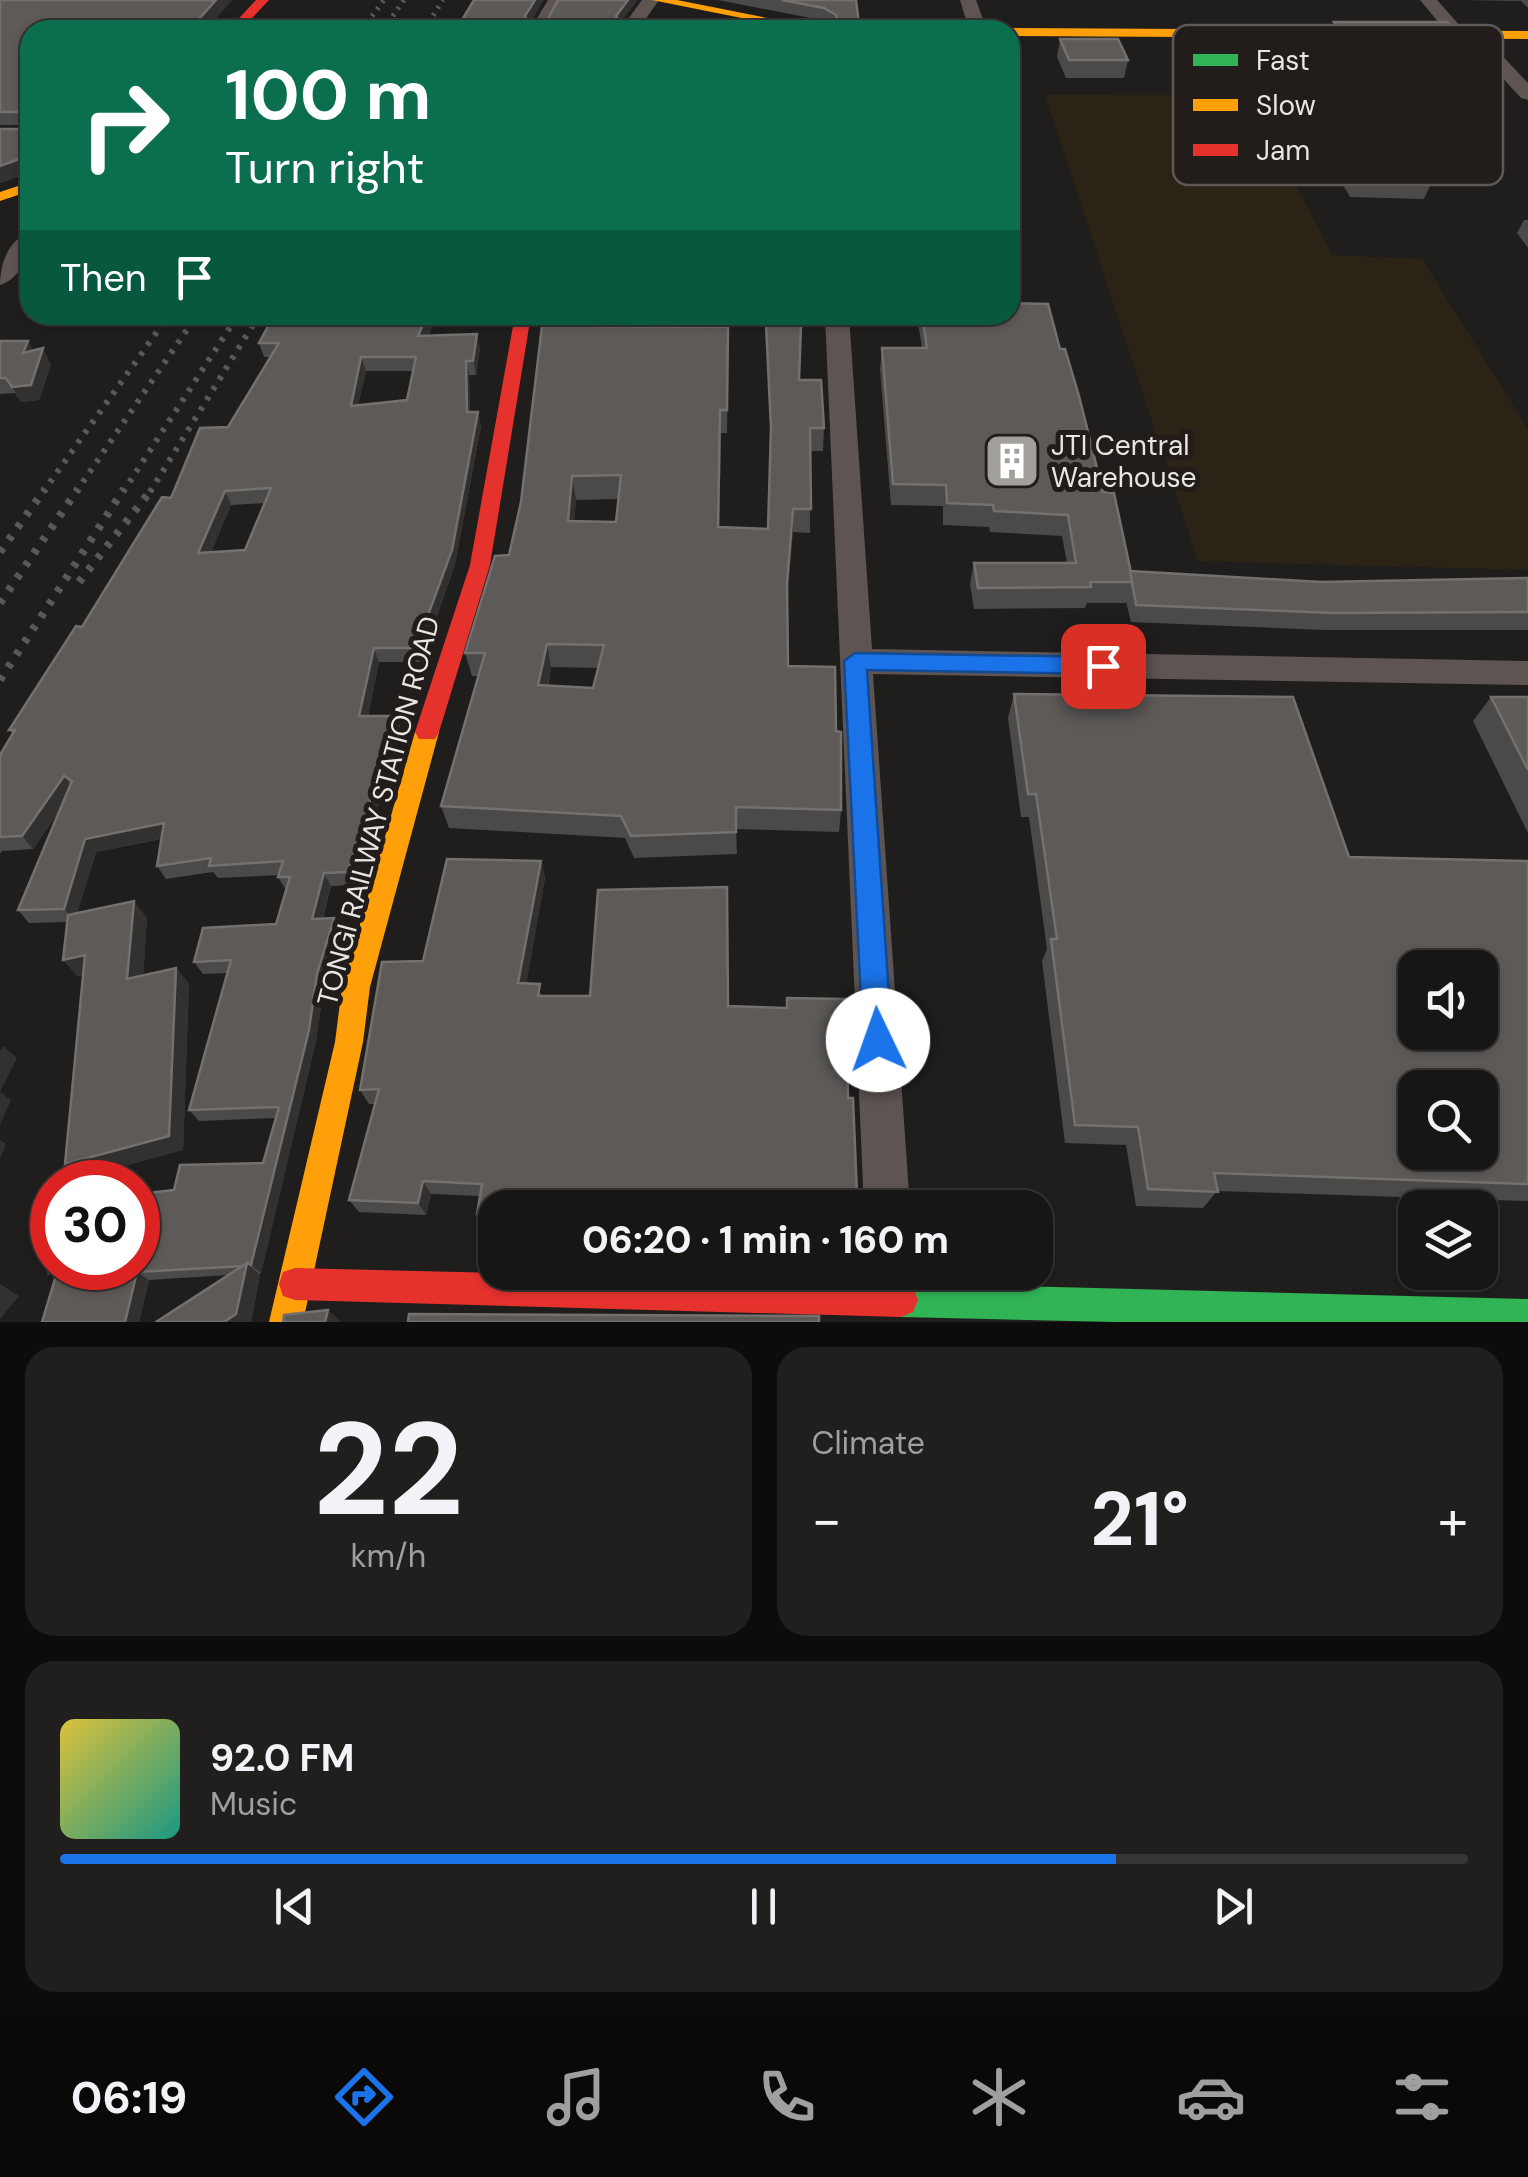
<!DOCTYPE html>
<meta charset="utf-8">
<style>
body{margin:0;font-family:"DM Sans",sans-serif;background:#211f1e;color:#f1f3f6;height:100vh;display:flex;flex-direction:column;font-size:38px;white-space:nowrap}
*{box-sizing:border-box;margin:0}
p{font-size:32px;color:#9f9fa0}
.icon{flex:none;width:55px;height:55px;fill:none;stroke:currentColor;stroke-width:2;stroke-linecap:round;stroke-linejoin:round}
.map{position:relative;height:1322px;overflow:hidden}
.side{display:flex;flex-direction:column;gap:25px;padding:25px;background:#0d0c0c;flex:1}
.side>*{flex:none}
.guide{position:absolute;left:20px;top:20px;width:1000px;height:305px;border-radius:30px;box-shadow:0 2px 8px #0004,0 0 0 2px #363534;background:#0b6e4f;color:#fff;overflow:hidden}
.tools{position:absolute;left:1398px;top:950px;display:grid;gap:20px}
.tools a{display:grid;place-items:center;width:100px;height:100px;border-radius:20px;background:#181615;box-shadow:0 2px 8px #0004,0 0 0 2px #363534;font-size:50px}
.speed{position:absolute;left:30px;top:1160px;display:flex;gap:20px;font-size:50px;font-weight:700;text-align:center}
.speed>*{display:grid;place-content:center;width:130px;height:130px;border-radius:50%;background:#181615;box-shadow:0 2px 8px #0004,0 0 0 2px #363534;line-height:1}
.speed .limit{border:15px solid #d22;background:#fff;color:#111}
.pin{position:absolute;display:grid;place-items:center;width:85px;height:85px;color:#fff;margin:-42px;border-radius:20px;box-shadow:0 5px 15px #0006}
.me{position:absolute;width:110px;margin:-55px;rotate:357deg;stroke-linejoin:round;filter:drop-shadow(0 0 8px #0008)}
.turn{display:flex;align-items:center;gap:35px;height:210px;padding:0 40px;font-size:45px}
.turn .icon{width:130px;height:130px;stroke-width:2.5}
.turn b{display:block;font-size:70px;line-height:85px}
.then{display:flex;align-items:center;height:95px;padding:0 40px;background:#0003;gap:20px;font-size:38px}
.big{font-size:75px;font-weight:800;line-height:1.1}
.side .card{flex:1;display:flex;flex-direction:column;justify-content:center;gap:15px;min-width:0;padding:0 35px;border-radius:30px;background:#211f1e}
.side .dial{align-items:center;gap:0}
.dial b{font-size:130px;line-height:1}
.song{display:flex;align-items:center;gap:30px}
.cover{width:120px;height:120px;border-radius:15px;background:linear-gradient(135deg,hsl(50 70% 55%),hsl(170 70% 35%))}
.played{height:10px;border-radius:5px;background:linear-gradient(90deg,#1a73e8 75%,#363534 75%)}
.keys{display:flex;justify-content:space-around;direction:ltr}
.heat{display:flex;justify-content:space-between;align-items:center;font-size:55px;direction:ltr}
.side .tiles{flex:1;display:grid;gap:25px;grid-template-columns:1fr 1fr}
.card:last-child{grid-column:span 2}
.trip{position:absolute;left:478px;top:1190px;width:575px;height:100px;border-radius:30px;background:#181615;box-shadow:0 2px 8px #0004,0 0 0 2px #363534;font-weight:800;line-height:100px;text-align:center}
.tabs{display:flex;height:160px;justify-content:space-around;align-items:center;background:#0a0908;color:#9f9fa0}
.tabs .icon{width:70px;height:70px}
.tabs .active{color:#1a73e8}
.tabs b{font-size:45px;color:#f1f3f6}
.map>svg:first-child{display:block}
.industrial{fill:#2b2315}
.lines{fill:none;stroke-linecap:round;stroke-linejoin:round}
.street{fill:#5e5452;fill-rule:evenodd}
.fast{fill:#30b455;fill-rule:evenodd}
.slow{fill:#ff9f0a;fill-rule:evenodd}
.jam{fill:#e5322d;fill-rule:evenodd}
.rail-far2{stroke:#5c5856;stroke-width:5;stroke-dasharray:2.5 6;stroke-linecap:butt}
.rail-far1{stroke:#5c5856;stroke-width:6;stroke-dasharray:4 8;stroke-linecap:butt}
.rail{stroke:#5c5856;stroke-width:8;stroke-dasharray:5 10;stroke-linecap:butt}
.wall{fill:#4c4a48;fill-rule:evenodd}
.shaded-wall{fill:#33312f}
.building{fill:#5d5a58;stroke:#73706e;stroke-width:2.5;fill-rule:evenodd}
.route{fill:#1a73e8;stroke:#114b97;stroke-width:2.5}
.labels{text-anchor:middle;stroke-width:10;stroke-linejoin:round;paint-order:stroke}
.poi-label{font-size:28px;fill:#e9e5e2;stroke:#221d1a;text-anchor:start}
.street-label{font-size:28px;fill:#e9e5e2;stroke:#221d1a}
.key{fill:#221d1a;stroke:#5e5956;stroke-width:2.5}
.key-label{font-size:28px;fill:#e9e5e2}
</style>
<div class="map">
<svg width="1528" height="1322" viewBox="0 0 1528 1322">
<rect width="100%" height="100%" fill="#201e1c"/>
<!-- industrial -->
<polygon class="industrial" points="1246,94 1333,255 1422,259 1528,429 1528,570 1198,561 1045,95"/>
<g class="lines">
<!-- street -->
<g class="street">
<polygon points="548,0 564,0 548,30 530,30"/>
<polygon points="642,0 659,0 638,30 620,30"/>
<polygon points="960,0 976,0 987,30 969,30"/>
<polygon points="1420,0 1437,0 1461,27 1478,30 1528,83 1528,100 1521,98 1466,38 1449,35"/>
<path d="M 30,232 C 30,253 22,278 0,285 C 0,264 8,240 30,232 Z"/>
<polygon points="825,315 849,315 872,649 1528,661 1528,685 873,674 910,1208 864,1208"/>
</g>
<!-- fast -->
<polygon class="fast" points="901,1283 1528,1299 1528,1322 1115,1322 901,1317 889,1312 884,1300 889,1288"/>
<!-- slow -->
<g class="slow">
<polygon points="652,0 677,0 828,30 802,30"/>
<polygon points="1010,28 1528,31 1528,39 1010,36 1010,30 1005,30"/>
<polygon points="30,182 30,191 0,201 0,192"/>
<polygon points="427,723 435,725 439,732 370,987 363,1042 303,1322 269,1322 335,1042 342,987 415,732 419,725"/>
</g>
<!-- jam -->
<g class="jam">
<polygon points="256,0 269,0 241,30 228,30"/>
<polygon points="515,315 531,315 490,565 439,732 435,739 419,739 415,732 470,565"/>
<polygon points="295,1268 901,1283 913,1288 918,1300 913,1312 901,1317 295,1300 283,1296 279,1284 283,1272"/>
</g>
<!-- rail-far2 -->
<g class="rail-far2">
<polyline points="362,30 384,0"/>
<polyline points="383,30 404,0"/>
<polyline points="424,30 443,0"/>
</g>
<!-- rail-far1 -->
<g class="rail-far1">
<polyline points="43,492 169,315"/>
<polyline points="76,492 197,315"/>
<polyline points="123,492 238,315"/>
<polyline points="150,492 259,315"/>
</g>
<!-- rail -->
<g class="rail">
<polyline points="0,552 45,489"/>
<polyline points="79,582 152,489"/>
<polyline points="0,603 78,489"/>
<polyline points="0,680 124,489"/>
</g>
</g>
<!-- wall -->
<g class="wall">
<polygon points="0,0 232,0 205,30 30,30 30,185 27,173 0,183 0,129 26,129 26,125 0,125"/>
<polygon points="718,0 856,0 859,24 809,30 826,21"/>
<polygon points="1463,0 1528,0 1528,8 1521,1"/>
<polygon points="1334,22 1475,52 1465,75 1351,76 1369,103 1435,175 1424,199 1350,197 1332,166 1292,165 1237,62 1244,40 1262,39 1264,33 1327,41"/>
<polygon points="1060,39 1128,60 1124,78 1066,78 1057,57"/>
<polygon points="1010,155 1019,186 1017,200 1010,200"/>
<polygon points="1524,220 1528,220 1528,248 1517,233"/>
<path d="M 274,315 L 437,315 L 428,336 L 480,348 L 476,375 L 469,375 L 470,412 L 481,426 L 455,564 L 421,662 L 379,662 L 368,716 L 396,716 L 401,730 L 354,885 L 331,886 L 323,918 L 334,918 L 341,931 L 324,986 L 316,1041 L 261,1273 L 259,1274 L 260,1275 L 251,1322 L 156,1322 L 228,1275 L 149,1280 L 139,1322 L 42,1322 L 55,1277 L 49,1273 L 174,1190 L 263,1163 L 276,1118 L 199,1121 L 189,1110 L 228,973 L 203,974 L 194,962 L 276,924 L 286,890 L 278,877 L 279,875 L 218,878 L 213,872 L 166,879 L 157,866 L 161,839 L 96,852 L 77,913 L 147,918 L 143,976 L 176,968 L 189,984 L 183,1150 L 82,1177 L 65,1164 L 83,975 L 78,976 L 63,960 L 67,922 L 29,923 L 18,910 L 60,810 L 33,849 L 2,851 L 0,854 L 0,755 L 13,734 L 9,730 L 171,498 L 228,427 L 271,357 L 264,357 L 259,343 ZM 366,371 L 413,371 L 407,400 L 358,405 ZM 265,503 L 245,550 L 211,552 L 231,505 Z"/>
<polygon points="919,315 1010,315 1060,349 1103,492 1130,571 1321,582 1528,578 1528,630 1325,630 1131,622 1126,601 1126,603 1087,603 1085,608 974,609 970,584 974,563 1067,563 1062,536 990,532 989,527 943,525 943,506 891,505 880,369 882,348 922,348 918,323"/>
<path d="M 766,324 L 824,428 L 823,451 L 810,451 L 810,533 L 793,532 L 787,599 L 788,666 L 836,731 L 841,810 L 839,832 L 736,829 L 737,854 L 634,858 L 625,838 L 449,828 L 441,806 L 478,676 L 472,676 L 465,653 L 509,555 L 521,502 L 728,350 L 727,433 L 721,433 L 719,527 L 768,529 L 771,443 ZM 618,499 L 616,522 L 574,521 L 576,500 ZM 551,667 L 598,668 L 593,688 L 548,686 Z"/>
<polygon points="0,341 28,341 33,351 51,364 39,400 21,402 15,393 0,394"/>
<polygon points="1014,694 1349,857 1528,861 1528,1201 1217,1191 1203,1208 1136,1206 1126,1145 1065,1143 1042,961 1047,949 1029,817 1021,817 1008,718"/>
<polygon points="1491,697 1528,697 1528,833 1473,721"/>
<polygon points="541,861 545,878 526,984 544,996 728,1006 848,1098 857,1195 855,1207 772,1206 495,1208 495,1226 484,1226 477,1214 480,1196 431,1194 426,1215 359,1212 349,1200 375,1104 369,1104 360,1090 423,961"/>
</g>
<!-- shaded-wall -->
<g class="shaded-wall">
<polygon points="216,0 232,0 205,30 201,30 198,20"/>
<polygon points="535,0 544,0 527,28 525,16"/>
<polygon points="628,0 638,0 620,23 621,30 616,30 616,16"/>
<polygon points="169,20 173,30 162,30"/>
<polygon points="22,158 29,172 0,183 0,166"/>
<polygon points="427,315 437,315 422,350 418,336"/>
<polygon points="477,334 480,348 476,375 473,361"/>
<polygon points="28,341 36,356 23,353"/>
<polygon points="43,348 51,364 39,400 21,402 12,387"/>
<polygon points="361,357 366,371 355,420 351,406"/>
<polygon points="466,361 469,375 470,427 467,412"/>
<polygon points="720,410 721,433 719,550 718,527"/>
<polygon points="478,412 481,426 455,564 421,662 416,648"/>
<polygon points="572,476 576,500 572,545 568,521"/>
<polygon points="225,491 231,505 205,567 198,553"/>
<polygon points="793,509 793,532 786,607 787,583"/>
<polygon points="547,644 551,667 543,708 538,685"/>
<polygon points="374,648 379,662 365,730 359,716"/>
<polygon points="396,716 401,730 354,885 348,872"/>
<polygon points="64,776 74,790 33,849 22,836"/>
<polygon points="164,823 173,836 96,852 75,921 64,909 85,839"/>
<polygon points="541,861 545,878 524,999 518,983"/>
<polygon points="324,873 331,886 319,931 312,919"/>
<polygon points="134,901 147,918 142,996 127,979"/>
<polygon points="334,918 341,931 324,986 316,1041 261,1273 251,1265 317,974"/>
<polygon points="85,955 100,971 78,976 63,960"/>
<polygon points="176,968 189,984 183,1150 82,1177 65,1164"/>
<polygon points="3,1046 17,1058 0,1092 11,1100 0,1125 0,1052"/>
<polygon points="0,1140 6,1144 0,1159"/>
<polygon points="423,1181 431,1194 426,1215 418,1203"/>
<polygon points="247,1263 260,1275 251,1322 224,1322"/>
<polygon points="137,1272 149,1280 139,1322 125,1322"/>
<polygon points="0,1284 19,1296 0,1319"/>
<polygon points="328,1310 340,1321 340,1322 325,1322"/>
</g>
<!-- building -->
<g class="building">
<polygon points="0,0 216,0 198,20 169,20 162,30 30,30 30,143 27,143 30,150 30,178 27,179 27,162 22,158 0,166 0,129 26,129 26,112 0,112"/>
<polygon points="474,0 535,0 525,16 528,22 546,22 558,0 628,0 616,16 620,22 616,30 456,30"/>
<polygon points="782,0 856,0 859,24 973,25 975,30 809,30 810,22 837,20 836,15 824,8"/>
<polygon points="1334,22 1447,22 1475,52 1359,52"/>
<polygon points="1060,39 1118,39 1128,60 1069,60"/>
<polygon points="1010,155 1019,186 1010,186"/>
<polygon points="27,218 30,218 30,237 25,237"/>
<polygon points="1010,303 1048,304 1060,349 1065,349 1079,396 1103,492 1114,493 1133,582 1090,582 1091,587 978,588 974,563 1076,563 1068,515 994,511 993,505 947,503 946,485 893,484 882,348 927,348 922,315 1010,315"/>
<path d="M 274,315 L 427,315 L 418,336 L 477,334 L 473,361 L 466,361 L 467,412 L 478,412 L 452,550 L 416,648 L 374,648 L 359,716 L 396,716 L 348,872 L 324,873 L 312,919 L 334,918 L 317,974 L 309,1030 L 251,1265 L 247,1263 L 244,1266 L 137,1272 L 125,1322 L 42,1322 L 57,1272 L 49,1273 L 52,1261 L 52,1268 L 138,1268 L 138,1194 L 174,1190 L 180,1165 L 263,1163 L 279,1107 L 189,1110 L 231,960 L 194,962 L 203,928 L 276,924 L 290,877 L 278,877 L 283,861 L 209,866 L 211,858 L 157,866 L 164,823 L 85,839 L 64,909 L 18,910 L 72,781 L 64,776 L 22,836 L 0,837 L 0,755 L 15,730 L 9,730 L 76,626 L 82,627 L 162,497 L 171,498 L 200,428 L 228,427 L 279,343 L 259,343 ZM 361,357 L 416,357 L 407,400 L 351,406 ZM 271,488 L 245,550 L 198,553 L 225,491 Z"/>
<path d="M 766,324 L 801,325 L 799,380 L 821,380 L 824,428 L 810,428 L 811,509 L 793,509 L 787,583 L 788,666 L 835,667 L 836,731 L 841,732 L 841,810 L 736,807 L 736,832 L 631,836 L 621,816 L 441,806 L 485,653 L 465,653 L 495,556 L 509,555 L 521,502 L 542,326 L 728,327 L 727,410 L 720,410 L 718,527 L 768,529 L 771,428 ZM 621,475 L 616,522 L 568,521 L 572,476 ZM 547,644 L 604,645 L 593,688 L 538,685 Z"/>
<polygon points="0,341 28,341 23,353 43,348 31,385 12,387 6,378 0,378"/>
<polygon points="1130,571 1321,582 1528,578 1528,612 1335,613 1136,605"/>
<path d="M 1014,694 L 1293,697 L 1349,857 L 1528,861 L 1528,1184 L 1214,1173 L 1218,1192 L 1148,1189 L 1138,1127 L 1075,1125 L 1051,939 L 1057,939 L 1036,794 L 1028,794 ZM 1415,968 L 1480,968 L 1480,1032 L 1415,1032 ZM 1415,1088 L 1480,1088 L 1480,1152 L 1415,1152 Z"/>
<polygon points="1491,697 1528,697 1528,770"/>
<polygon points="447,859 541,861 518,983 540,984 538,996 590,996 598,890 727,887 728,1006 787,1008 787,998 846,999 848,1098 853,1098 857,1195 772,1193 772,1208 495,1208 495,1214 477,1214 482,1184 423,1181 418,1203 349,1200 379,1089 360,1090 382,962 423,961"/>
<polygon points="134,901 127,979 176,968 169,1136 65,1164 85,955 63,960 68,915"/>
<polygon points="247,1263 236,1314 224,1322 156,1322"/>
<polygon points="328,1310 325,1322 283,1322 284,1315"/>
<polygon points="409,1314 819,1316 819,1322 408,1322"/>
</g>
<!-- route -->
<polygon class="route" points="855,653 1103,657 1114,666 1103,674 867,670 892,1040 888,1049 878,1053 867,1049 863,1040 844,661"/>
<!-- icons -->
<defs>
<g id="building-square" transform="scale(2.875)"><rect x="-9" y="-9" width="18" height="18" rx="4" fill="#a39f9d" stroke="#221d1a"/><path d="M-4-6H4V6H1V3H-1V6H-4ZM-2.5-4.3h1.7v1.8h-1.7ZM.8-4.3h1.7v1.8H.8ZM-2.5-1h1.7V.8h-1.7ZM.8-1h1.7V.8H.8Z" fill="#fff"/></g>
</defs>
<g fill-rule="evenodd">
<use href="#building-square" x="1012" y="461"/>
</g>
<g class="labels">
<!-- poi labels -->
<g class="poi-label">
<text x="1051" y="455">JTI Central<tspan x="1051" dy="32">Warehouse</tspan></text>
</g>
<!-- street labels -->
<g class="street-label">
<text transform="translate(378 811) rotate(-75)" y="10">TONGI RAILWAY STATION ROAD</text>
</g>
</g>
<!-- legend -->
<rect x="1173" y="25" width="330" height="160" rx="15" class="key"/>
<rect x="1193" y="54" width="45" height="12" fill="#30b455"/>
<rect x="1193" y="99" width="45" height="12" fill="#ff9f0a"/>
<rect x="1193" y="144" width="45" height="12" fill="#e5322d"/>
<g class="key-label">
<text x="1256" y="70">Fast</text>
<text x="1256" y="115">Slow</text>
<text x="1256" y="160">Jam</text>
</g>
</svg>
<div class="tools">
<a><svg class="icon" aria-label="sound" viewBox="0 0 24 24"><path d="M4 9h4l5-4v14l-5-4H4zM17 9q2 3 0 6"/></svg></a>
<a><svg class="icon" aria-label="search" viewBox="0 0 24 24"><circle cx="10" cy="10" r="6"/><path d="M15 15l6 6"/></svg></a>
<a><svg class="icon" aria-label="layers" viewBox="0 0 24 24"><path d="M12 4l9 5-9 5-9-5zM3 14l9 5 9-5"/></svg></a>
</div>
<div class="speed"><div class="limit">30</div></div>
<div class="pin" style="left:1103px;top:666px;background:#d93025"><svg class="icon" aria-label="arrive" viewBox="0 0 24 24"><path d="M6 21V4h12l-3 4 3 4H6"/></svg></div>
<svg class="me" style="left:878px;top:1040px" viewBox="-20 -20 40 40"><circle r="19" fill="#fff"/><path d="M0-13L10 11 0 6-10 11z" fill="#1a73e8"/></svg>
<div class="trip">06:20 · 1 min · 160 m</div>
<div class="guide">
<div class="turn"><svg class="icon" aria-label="right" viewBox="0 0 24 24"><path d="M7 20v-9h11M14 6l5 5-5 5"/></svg><div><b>100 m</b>Turn right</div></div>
<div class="then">Then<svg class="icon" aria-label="arrive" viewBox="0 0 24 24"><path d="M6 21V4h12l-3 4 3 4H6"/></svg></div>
</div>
</div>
<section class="side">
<div class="tiles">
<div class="card dial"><b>22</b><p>km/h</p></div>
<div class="card"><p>Climate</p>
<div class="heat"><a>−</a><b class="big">21°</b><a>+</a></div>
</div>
<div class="card">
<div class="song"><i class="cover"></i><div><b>92.0 FM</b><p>Music</p></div></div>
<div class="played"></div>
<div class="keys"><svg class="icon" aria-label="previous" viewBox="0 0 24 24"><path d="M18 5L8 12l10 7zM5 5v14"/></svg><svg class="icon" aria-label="pause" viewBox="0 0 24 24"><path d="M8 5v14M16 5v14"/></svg><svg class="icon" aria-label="next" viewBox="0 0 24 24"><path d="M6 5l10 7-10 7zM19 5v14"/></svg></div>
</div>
</div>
</section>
<nav class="tabs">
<b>06:19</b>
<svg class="icon active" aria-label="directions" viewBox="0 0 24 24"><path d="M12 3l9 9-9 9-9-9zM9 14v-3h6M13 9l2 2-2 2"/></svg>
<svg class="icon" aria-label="music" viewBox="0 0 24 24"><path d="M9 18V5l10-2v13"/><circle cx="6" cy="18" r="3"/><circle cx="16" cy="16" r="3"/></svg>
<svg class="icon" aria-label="phone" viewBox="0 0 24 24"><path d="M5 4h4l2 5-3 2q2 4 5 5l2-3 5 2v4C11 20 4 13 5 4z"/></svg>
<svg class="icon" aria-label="climate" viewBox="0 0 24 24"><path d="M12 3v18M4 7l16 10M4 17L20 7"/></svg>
<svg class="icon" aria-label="car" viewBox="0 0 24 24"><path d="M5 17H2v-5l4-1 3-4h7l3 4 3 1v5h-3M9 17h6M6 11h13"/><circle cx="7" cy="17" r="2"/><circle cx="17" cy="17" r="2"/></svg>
<svg class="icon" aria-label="filters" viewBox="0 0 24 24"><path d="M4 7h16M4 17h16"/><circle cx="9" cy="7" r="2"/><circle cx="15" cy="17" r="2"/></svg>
</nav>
